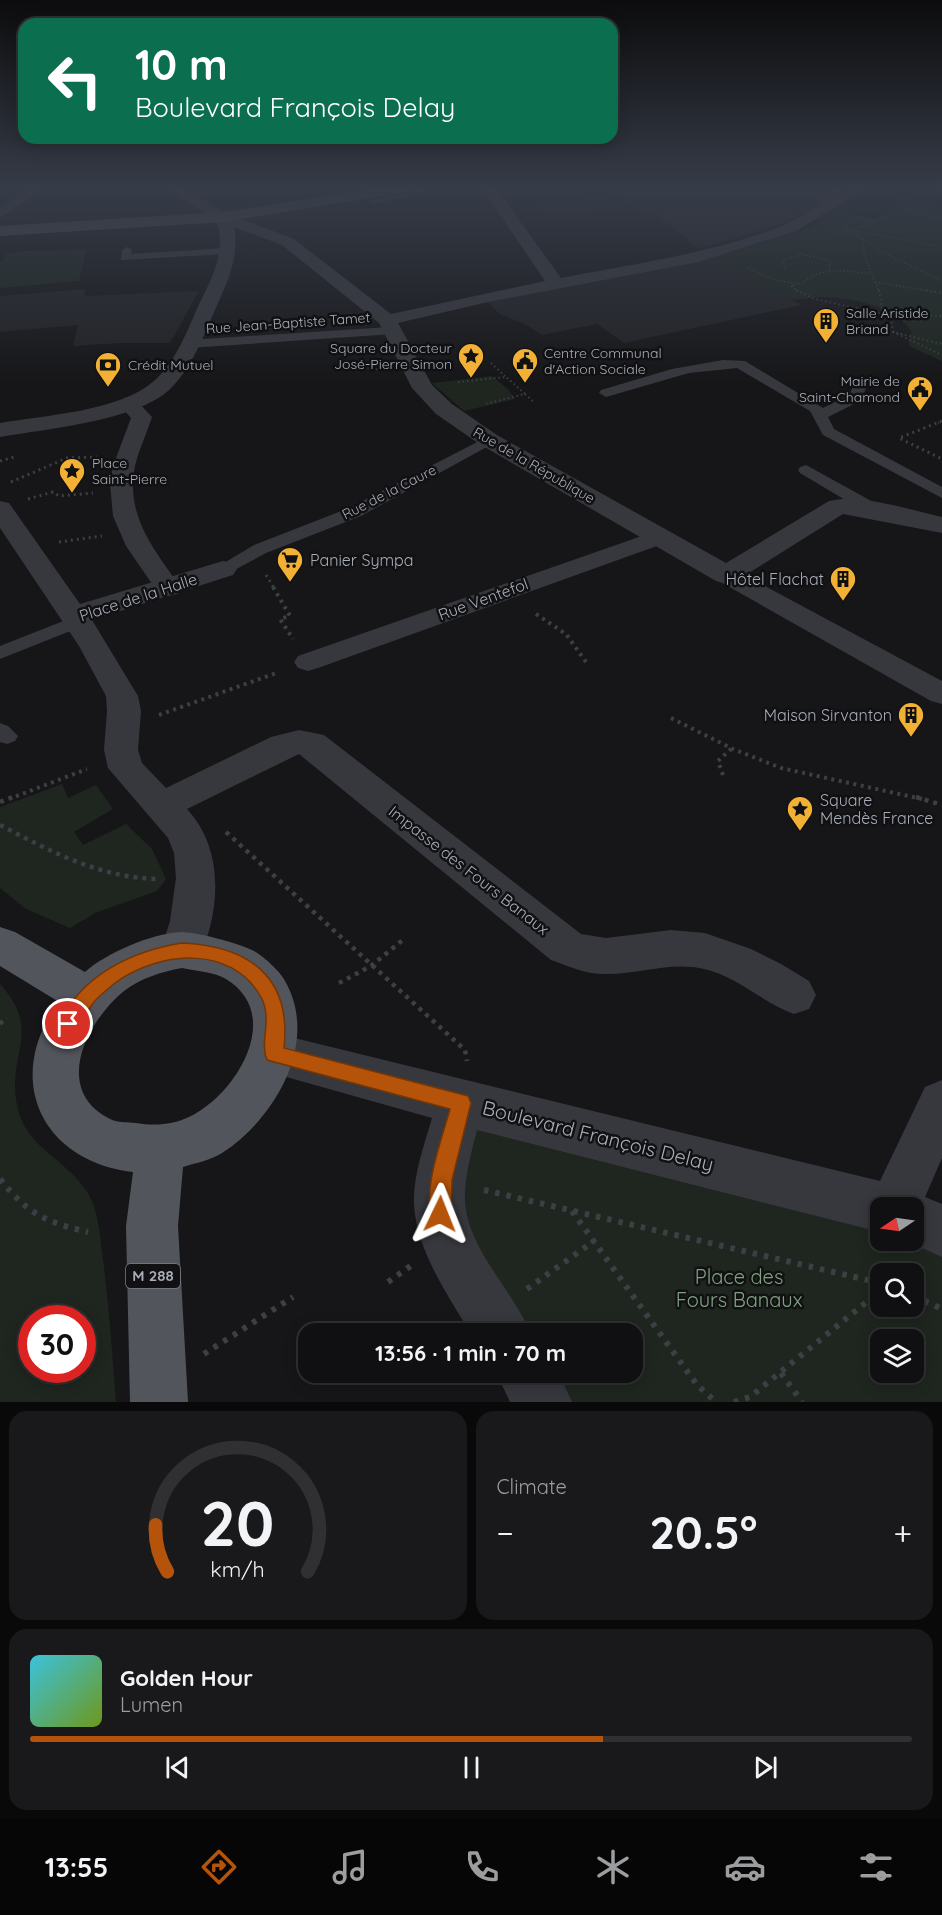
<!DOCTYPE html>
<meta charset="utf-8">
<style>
body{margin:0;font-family:Quicksand,sans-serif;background:#19191b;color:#f1f3f6;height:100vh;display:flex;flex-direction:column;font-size:22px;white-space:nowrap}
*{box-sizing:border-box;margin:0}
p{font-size:20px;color:#9c9d9f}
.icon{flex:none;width:33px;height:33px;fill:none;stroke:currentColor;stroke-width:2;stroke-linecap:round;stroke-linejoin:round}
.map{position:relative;height:1402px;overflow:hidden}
.details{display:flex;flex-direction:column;gap:9px;padding:9px;background:#09090a;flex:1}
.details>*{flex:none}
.top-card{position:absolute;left:18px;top:18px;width:600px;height:126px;border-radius:18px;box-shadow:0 3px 15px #0003,0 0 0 2px #303032;background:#0b6e4f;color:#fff;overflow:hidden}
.needle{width:39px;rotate:257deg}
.controls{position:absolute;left:870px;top:1197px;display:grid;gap:12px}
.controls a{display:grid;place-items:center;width:54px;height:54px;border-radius:12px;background:#101012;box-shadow:0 3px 15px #0003,0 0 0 2px #303032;font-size:30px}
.speed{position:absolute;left:18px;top:1305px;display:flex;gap:12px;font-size:30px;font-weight:700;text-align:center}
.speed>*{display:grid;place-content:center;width:78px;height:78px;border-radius:50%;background:#101012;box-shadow:0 3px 15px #0003,0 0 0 2px #303032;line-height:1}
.speed .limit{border:9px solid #d22;background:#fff;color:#111}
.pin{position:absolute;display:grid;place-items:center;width:51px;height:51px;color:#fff;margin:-26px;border:3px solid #fff;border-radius:50%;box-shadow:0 2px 6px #0007}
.me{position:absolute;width:66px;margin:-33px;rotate:2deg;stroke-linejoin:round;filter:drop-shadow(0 0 4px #0008)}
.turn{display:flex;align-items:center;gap:21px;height:126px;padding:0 18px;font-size:27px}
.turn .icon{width:78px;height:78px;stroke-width:2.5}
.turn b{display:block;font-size:42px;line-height:51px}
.big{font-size:45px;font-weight:700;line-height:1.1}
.details .card{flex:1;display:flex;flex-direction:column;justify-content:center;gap:9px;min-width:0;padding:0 21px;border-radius:18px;background:#19191b}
.details .dial{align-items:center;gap:0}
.dial svg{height:156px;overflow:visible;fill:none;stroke:#303032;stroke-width:7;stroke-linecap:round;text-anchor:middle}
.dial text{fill:#f1f3f6;stroke:none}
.song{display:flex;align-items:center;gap:18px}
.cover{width:72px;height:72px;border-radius:9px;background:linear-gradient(135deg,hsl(190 70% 55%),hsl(80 70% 35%))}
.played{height:6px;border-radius:3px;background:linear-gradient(90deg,#b45309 65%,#303032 65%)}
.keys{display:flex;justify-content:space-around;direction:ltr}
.heat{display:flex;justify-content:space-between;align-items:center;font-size:33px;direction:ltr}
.details .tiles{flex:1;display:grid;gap:9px;grid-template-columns:1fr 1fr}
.card:last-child{grid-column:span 2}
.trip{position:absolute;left:298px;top:1323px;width:345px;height:60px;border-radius:18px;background:#101012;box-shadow:0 3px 15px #0003,0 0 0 2px #303032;font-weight:700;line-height:60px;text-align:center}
.tab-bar{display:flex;height:96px;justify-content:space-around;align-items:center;background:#060607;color:#9c9d9f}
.tab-bar .icon{width:42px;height:42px}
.tab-bar .current{color:#b45309}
.tab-bar b{font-size:27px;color:#f1f3f6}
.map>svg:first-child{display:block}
.built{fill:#222225}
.green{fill:#1e261f;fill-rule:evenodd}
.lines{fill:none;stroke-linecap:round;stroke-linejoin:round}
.path-far5{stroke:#3d3f44;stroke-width:1.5;stroke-dasharray:1.5 2;stroke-linecap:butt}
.path-far4{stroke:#3d3f44;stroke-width:2;stroke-dasharray:1.5 3;stroke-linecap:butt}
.path-far3{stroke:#3d3f44;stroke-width:3;stroke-dasharray:2 4;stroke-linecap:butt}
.path-far2{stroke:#3d3f44;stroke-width:4;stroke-dasharray:3 4.5;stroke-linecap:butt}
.path-far1{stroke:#3d3f44;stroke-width:4.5;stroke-dasharray:4 5;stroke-linecap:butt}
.path{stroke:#3d3f44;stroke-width:6;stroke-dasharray:4.5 7;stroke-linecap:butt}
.service{fill:#37383d;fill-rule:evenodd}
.pedestrian{fill:#37383d;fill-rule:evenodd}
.minor{fill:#37383d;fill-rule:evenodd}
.secondary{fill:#45474d;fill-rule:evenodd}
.primary{fill:#53555c;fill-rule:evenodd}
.route{fill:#b45309;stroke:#753606;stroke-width:1.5}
.labels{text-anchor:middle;stroke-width:5;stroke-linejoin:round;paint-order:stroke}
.far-poi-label{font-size:14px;fill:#a8adb8;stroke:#111113;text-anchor:start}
.far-street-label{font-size:14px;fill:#a8adb8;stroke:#111113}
.shield{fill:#111113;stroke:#7b7e86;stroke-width:1.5}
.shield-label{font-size:15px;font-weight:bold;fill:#a8adb8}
.poi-label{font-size:16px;fill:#a8adb8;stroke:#111113;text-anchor:start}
.street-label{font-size:16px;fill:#a8adb8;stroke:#111113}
.near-street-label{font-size:20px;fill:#a8adb8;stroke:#111113}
.near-park-label{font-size:20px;fill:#7fa381;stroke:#111113}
</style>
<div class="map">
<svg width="942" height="1402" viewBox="0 0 942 1402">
<rect width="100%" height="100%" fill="#161618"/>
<!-- built -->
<g class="built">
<polygon points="609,188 849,188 783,224 699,249 655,214 644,215"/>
<polygon points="715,256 802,305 624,343 597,324 542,335 525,324 499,314 490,304 483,302"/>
<polygon points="85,289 85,296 199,291 170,343 121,343 73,346 78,325 0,332 0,296"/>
</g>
<!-- green -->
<g class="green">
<path d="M 875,188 L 884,188 L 942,210 L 942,361 L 909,346 L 911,331 C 895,305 847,297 819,297 C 810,297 800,301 791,299 C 778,297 730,264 715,256 L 810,228 L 838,212 L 877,219 L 902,202 L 872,190 Z"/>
<polygon points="601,193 622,209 548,215 537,203 579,200 576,196"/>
<polygon points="86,250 79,281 0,288 0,262 3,261 6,254 21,251"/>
<polygon points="492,376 509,390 515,399 464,411 432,383"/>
<polygon points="62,784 68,798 96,785 113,809 74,832 83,845 126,824 152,849 166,879 157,891 95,913 70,928 26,909 0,888 0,807"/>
<path d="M 0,984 C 42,1031 9,1050 16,1099 C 22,1149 67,1157 89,1195 C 98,1211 100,1234 102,1252 C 109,1302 112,1352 116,1402 L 0,1402 ZM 32,1318 L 82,1318 L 82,1370 L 32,1370 Z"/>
<path d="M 461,1103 L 880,1208 L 880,1240 L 914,1240 L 914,1218 L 942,1231 L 942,1402 L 543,1402 L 525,1373 L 633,1372 L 633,1334 L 503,1333 L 442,1180 ZM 880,1274 L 914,1274 L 914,1306 L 880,1306 ZM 880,1340 L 914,1340 L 914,1372 L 880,1372 Z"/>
</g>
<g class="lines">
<!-- path-far5 -->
<g class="path-far5">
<polyline points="84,188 100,200"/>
<polyline points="884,189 905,203 904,209"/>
<polyline points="96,196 146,188"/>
<polyline points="855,218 875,222"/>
<polyline points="842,224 882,252 942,281"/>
<polyline points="839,228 942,247"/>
<polyline points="832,234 853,230 904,209 942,219"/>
<polyline points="862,238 865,257 879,292"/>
<polyline points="796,253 827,260 831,263 829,269"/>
<path d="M 748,268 C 765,277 782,283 802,284 C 822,265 846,271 871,274"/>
<polyline points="785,268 782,260 800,255"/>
<polyline points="875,282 935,292"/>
<polyline points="794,285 791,286 799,292"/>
</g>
<!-- path-far4 -->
<g class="path-far4">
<polyline points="796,290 815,299 883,314 891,318 893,332 942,344"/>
<polyline points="879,290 883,314 942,316"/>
<polyline points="926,290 942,293"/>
<polyline points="893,332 942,355"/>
<polyline points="491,363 505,376"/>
<polyline points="354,365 380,370"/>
<polyline points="458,382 506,377 525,394 485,404"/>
<polyline points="525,394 534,402"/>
<polyline points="938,423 942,421"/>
</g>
<!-- path-far3 -->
<g class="path-far3">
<polyline points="942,421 899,438 942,459"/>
<polyline points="0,461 14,457"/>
<polyline points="11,482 67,458 97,457"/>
<polyline points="28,499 53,492 59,496 93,493"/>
<polyline points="59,542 102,536"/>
<polyline points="266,575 274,588"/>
</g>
<!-- path-far2 -->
<g class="path-far2">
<polyline points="273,587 290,616 280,619 293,639"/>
<polyline points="536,614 566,634 586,662"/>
<polyline points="159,715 279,672"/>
<polyline points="671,718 733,749 781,768 922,799"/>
<polyline points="723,775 718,761 732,748"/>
<polyline points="9,799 87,769"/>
</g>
<!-- path-far1 -->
<g class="path-far1">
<polyline points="916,797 942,805"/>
<polyline points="0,802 13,797"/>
<path d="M 0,825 C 50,851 98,877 156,879"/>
<polyline points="226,832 465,1050 467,1061"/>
<polyline points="339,983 371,966 404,939"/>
<polyline points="0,1024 6,1017"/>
</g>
<!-- path -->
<g class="path">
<path d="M 0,1179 C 28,1214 45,1222 88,1232"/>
<polyline points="484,1190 880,1283"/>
<polyline points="572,1211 697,1385 716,1402"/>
<polyline points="388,1282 412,1265"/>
<polyline points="527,1289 594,1241"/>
<polyline points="914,1296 942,1309"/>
<polyline points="204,1354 293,1297"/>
<polyline points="781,1373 802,1402"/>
<polyline points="734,1402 750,1397 880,1291"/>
</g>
<!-- service -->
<g class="service">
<polygon points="410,188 421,188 428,192 373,204 368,201 413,191"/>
<polygon points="835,188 846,188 826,202 820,202 820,198"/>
<polygon points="942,190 942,196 938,195 938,191"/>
<polygon points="127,247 132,250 131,254 227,248 232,251 227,254 121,260 122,250"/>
<polygon points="390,327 396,331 394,334 188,348 182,344 188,340"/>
<polygon points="723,360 745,361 823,408 849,395 857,379 867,379 869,382 860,401 828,417 834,429 942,487 942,498 823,435 810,411 737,368 689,373 606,397 599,393 601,390 672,369"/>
<polygon points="489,436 494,437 496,440 494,443 361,516 266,553 229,573 223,574 214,569 254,545 349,508"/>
<polygon points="806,465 884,508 886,512 878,517 872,516 800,473 798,470 800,467"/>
<polygon points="76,616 83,618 86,622 83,626 0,659 0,646"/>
<polygon points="0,723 8,726 18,736 15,741 7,744 0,742"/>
</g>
<!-- pedestrian -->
<g class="pedestrian">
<polygon points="30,188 44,188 0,218 0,208"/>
<path d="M 129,398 L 136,400 L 152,417 C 147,433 139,449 135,466 C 125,516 154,549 181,588 L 177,594 L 168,596 L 159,594 L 126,546 L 113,516 L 110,484 L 113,466 L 131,418 L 119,404 L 122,400 Z"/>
<polygon points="659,530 668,532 671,537 668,542 318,668 308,671 298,668 294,662 298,656"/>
<polygon points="726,567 735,570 942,681 942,704 931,701 717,580 713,575 717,570"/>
</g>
<!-- minor -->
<g class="minor">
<path d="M 164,188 L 181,188 L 228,214 L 294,239 L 391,314 L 545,281 L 482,188 L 496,188 L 561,278 C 633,264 715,253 784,225 C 812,213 834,188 866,188 L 796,231 L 698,262 L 488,302 L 398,323 L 432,385 L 452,404 L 497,435 L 726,563 L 829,501 C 860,493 910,510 942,517 L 942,533 L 843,514 L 736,581 L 726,584 L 716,581 L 481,445 L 436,414 L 412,388 L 379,323 L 282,245 L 234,227 C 240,257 227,283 215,310 C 203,337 192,368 170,389 C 137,421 45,429 0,437 L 0,423 C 45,415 118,412 154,381 C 176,362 188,329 200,302 C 213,277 227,248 216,219 Z"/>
<path d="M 0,501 L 9,503 L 80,604 L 223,561 L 233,563 L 237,569 L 233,575 L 92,620 L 138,696 L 141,711 L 138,750 L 142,763 L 166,788 L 271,737 L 299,730 L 324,735 L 581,934 L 606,938 L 671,930 L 705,933 L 751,949 L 781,964 L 809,981 L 816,995 L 809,1009 L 794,1014 C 763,1003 737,976 704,969 C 669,961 638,975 604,974 C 585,974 568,966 551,960 L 299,754 L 187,809 C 226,851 220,915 197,963 L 182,968 L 167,963 L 161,950 L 170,921 L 176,878 L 174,853 L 168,838 L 108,768 L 104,750 L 107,711 L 106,696 L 79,646 L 0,528 Z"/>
<path d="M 274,1033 L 880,1181 L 925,1087 L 942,1080 L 942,1158 L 925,1197 L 942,1204 L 942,1257 L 904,1240 L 914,1240 L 914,1208 L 880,1208 L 880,1232 L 477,1130 C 471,1154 464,1178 465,1203 C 469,1251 513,1290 531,1334 L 471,1334 C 448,1295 416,1250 414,1204 C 413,1175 424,1146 432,1118 L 258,1069 L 251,1054 L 258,1039 Z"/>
<polygon points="496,1372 558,1372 572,1402 510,1402"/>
</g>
<!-- secondary -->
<polygon class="secondary" points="380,188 413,188 406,192 223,222 0,236 0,226 223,212"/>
<!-- primary -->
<path class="primary" d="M 0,927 L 15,932 L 85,972 C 106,953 153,933 181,932 C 196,932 238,943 252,950 C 262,955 280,971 285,981 C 320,1042 275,1119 222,1153 C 211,1160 196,1163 183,1167 L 178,1226 L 188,1402 L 130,1402 L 126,1226 L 133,1172 C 40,1161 3,1077 59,1002 L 0,966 ZM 182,968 C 195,971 215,972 226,979 C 285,1015 236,1095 189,1117 C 172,1125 155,1126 136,1123 C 128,1122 118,1123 110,1119 C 52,1090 86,1022 124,991 C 141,978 161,972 182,968 Z"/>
</g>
<!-- sky -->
<linearGradient id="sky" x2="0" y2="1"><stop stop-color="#0c0c0d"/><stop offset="0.49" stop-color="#363c48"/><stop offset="1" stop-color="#363c48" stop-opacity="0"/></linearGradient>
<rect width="942" height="384" fill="url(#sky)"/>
<!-- route -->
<path class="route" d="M 182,943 C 248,946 292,976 284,1048 L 468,1096 L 471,1103 L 452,1180 L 451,1214 L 448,1221 L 440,1225 L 433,1221 C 421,1192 442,1139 450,1109 L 267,1060 C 259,1042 273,1019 261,997 C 231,944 159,951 115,983 C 108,989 100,995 94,1002 C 86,1012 81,1028 68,1033 L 61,1030 L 59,1024 C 81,975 132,951 182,943 Z"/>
<!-- icons -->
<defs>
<g id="building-pin" transform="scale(1.35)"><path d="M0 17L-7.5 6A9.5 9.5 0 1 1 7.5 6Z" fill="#f2b134" stroke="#111113"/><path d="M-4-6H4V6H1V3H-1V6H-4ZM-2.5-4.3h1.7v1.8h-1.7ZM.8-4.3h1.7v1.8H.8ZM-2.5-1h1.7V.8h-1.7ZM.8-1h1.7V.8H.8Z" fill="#111"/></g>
<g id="sight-pin" transform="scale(1.35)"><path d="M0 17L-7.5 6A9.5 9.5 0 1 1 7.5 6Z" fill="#f2b134" stroke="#111113"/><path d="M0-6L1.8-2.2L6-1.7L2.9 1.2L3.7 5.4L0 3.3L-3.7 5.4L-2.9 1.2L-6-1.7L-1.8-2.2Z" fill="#111"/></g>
<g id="civic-pin" transform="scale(1.35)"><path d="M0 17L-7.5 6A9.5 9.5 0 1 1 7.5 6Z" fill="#f2b134" stroke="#111113"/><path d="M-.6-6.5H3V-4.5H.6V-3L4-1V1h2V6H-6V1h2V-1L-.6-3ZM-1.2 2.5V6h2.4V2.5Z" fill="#111"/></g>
<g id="bank-pin" transform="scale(1.35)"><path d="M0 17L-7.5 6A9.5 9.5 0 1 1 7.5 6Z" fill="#f2b134" stroke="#111113"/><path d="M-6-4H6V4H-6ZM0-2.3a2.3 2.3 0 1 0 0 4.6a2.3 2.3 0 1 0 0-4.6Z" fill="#111"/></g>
<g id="supermarket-pin" transform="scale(1.35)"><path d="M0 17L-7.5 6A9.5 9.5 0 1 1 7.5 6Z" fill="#f2b134" stroke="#111113"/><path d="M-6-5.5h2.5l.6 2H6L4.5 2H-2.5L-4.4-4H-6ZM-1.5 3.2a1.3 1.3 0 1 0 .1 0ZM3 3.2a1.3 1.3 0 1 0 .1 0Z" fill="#111"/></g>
</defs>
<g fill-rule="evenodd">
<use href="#building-pin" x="826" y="321"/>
<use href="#sight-pin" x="471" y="356"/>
<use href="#civic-pin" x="525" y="361"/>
<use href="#bank-pin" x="108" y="365"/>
<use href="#civic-pin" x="920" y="389"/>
<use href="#sight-pin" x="72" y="471"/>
<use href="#supermarket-pin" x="290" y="560"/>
<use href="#building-pin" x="843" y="579"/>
<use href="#building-pin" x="911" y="715"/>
<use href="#sight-pin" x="800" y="809"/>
</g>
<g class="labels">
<!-- far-poi labels -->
<g class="far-poi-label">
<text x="846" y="318">Salle Aristide<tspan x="846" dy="16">Briand</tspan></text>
<text x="452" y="353" text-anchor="end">Square du Docteur<tspan x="452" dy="16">José-Pierre Simon</tspan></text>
<text x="544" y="358">Centre Communal<tspan x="544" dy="16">d'Action Sociale</tspan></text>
<text x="128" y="370">Crédit Mutuel</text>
<text x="900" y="386" text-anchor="end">Mairie de<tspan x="900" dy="16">Saint-Chamond</tspan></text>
<text x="92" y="468">Place<tspan x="92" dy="16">Saint-Pierre</tspan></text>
</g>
<!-- far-street labels -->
<g class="far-street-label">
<text transform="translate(288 323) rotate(-4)" y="5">Rue Jean-Baptiste Tamet</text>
<text transform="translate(534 465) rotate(30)" y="5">Rue de la République</text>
<text transform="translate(389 492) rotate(-27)" y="5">Rue de la Caure</text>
</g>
<!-- shield labels -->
<rect class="shield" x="126" y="1264" width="54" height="24" rx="4.5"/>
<g class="shield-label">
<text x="153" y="1281">M 288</text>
</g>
<!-- poi labels -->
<g class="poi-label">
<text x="310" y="566">Panier Sympa</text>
<text x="824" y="585" text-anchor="end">Hôtel Flachat</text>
<text x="892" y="721" text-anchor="end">Maison Sirvanton</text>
<text x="820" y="806">Square<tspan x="820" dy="18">Mendès France</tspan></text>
</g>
<!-- street labels -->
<g class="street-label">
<text transform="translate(138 597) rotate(-18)" y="6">Place de la Halle</text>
<text transform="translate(483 599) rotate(-20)" y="6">Rue Ventefol</text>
<text transform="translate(469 870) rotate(38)" y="6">Impasse des Fours Banaux</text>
</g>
<!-- near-street labels -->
<g class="near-street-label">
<text transform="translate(598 1136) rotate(14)" y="7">Boulevard François Delay</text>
</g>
<!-- near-park labels -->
<g class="near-park-label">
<text x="739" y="1284">Place des<tspan x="739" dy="23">Fours Banaux</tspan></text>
</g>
</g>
</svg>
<div class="controls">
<a><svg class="needle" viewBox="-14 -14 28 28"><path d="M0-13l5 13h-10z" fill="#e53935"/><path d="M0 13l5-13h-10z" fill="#9c9d9f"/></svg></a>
<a><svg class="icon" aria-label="search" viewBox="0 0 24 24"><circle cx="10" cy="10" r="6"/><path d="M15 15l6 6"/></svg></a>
<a><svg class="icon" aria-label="layers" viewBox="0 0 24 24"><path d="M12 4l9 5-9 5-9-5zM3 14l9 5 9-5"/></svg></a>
</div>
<div class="speed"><div class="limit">30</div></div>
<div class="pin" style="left:68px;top:1024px;background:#d93025"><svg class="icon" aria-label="arrive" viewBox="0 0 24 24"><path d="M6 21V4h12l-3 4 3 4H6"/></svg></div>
<svg class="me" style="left:440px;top:1214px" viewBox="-20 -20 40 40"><path d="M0-17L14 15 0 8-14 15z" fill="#b45309" stroke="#fff" stroke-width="4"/></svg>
<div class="trip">13:56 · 1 min · 70 m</div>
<div class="top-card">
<div class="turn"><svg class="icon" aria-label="left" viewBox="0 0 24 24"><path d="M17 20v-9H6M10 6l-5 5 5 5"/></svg><div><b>10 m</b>Boulevard François Delay</div></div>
</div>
</div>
<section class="details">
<div class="tiles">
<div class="card dial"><svg viewBox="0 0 100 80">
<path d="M14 69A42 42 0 1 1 86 69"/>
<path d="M14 69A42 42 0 0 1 8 45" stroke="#b45309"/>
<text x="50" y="56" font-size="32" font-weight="700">20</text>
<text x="50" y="72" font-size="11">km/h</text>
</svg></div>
<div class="card"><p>Climate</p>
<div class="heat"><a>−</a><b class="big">20.5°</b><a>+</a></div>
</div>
<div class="card">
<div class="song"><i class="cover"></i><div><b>Golden Hour</b><p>Lumen</p></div></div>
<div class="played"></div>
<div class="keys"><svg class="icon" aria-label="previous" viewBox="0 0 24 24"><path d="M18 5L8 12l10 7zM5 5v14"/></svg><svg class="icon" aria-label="pause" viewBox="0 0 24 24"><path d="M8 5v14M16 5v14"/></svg><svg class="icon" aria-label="next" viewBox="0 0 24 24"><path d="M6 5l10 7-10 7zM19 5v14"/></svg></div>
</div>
</div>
</section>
<nav class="tab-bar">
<b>13:55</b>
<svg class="icon current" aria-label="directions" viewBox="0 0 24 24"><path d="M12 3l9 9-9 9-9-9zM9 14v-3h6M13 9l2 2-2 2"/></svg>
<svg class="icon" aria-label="music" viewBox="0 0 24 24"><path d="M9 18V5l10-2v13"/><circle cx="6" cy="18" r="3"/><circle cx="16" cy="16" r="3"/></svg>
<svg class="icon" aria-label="phone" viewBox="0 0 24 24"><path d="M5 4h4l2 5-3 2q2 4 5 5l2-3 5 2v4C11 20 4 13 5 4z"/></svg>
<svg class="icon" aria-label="climate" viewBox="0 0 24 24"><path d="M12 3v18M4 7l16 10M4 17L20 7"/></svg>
<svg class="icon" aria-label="car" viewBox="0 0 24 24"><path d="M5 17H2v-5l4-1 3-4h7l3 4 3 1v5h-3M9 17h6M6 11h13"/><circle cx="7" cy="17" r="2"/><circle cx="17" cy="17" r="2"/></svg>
<svg class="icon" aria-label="filters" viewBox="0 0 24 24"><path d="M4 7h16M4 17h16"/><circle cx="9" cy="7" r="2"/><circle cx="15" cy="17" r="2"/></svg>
</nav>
